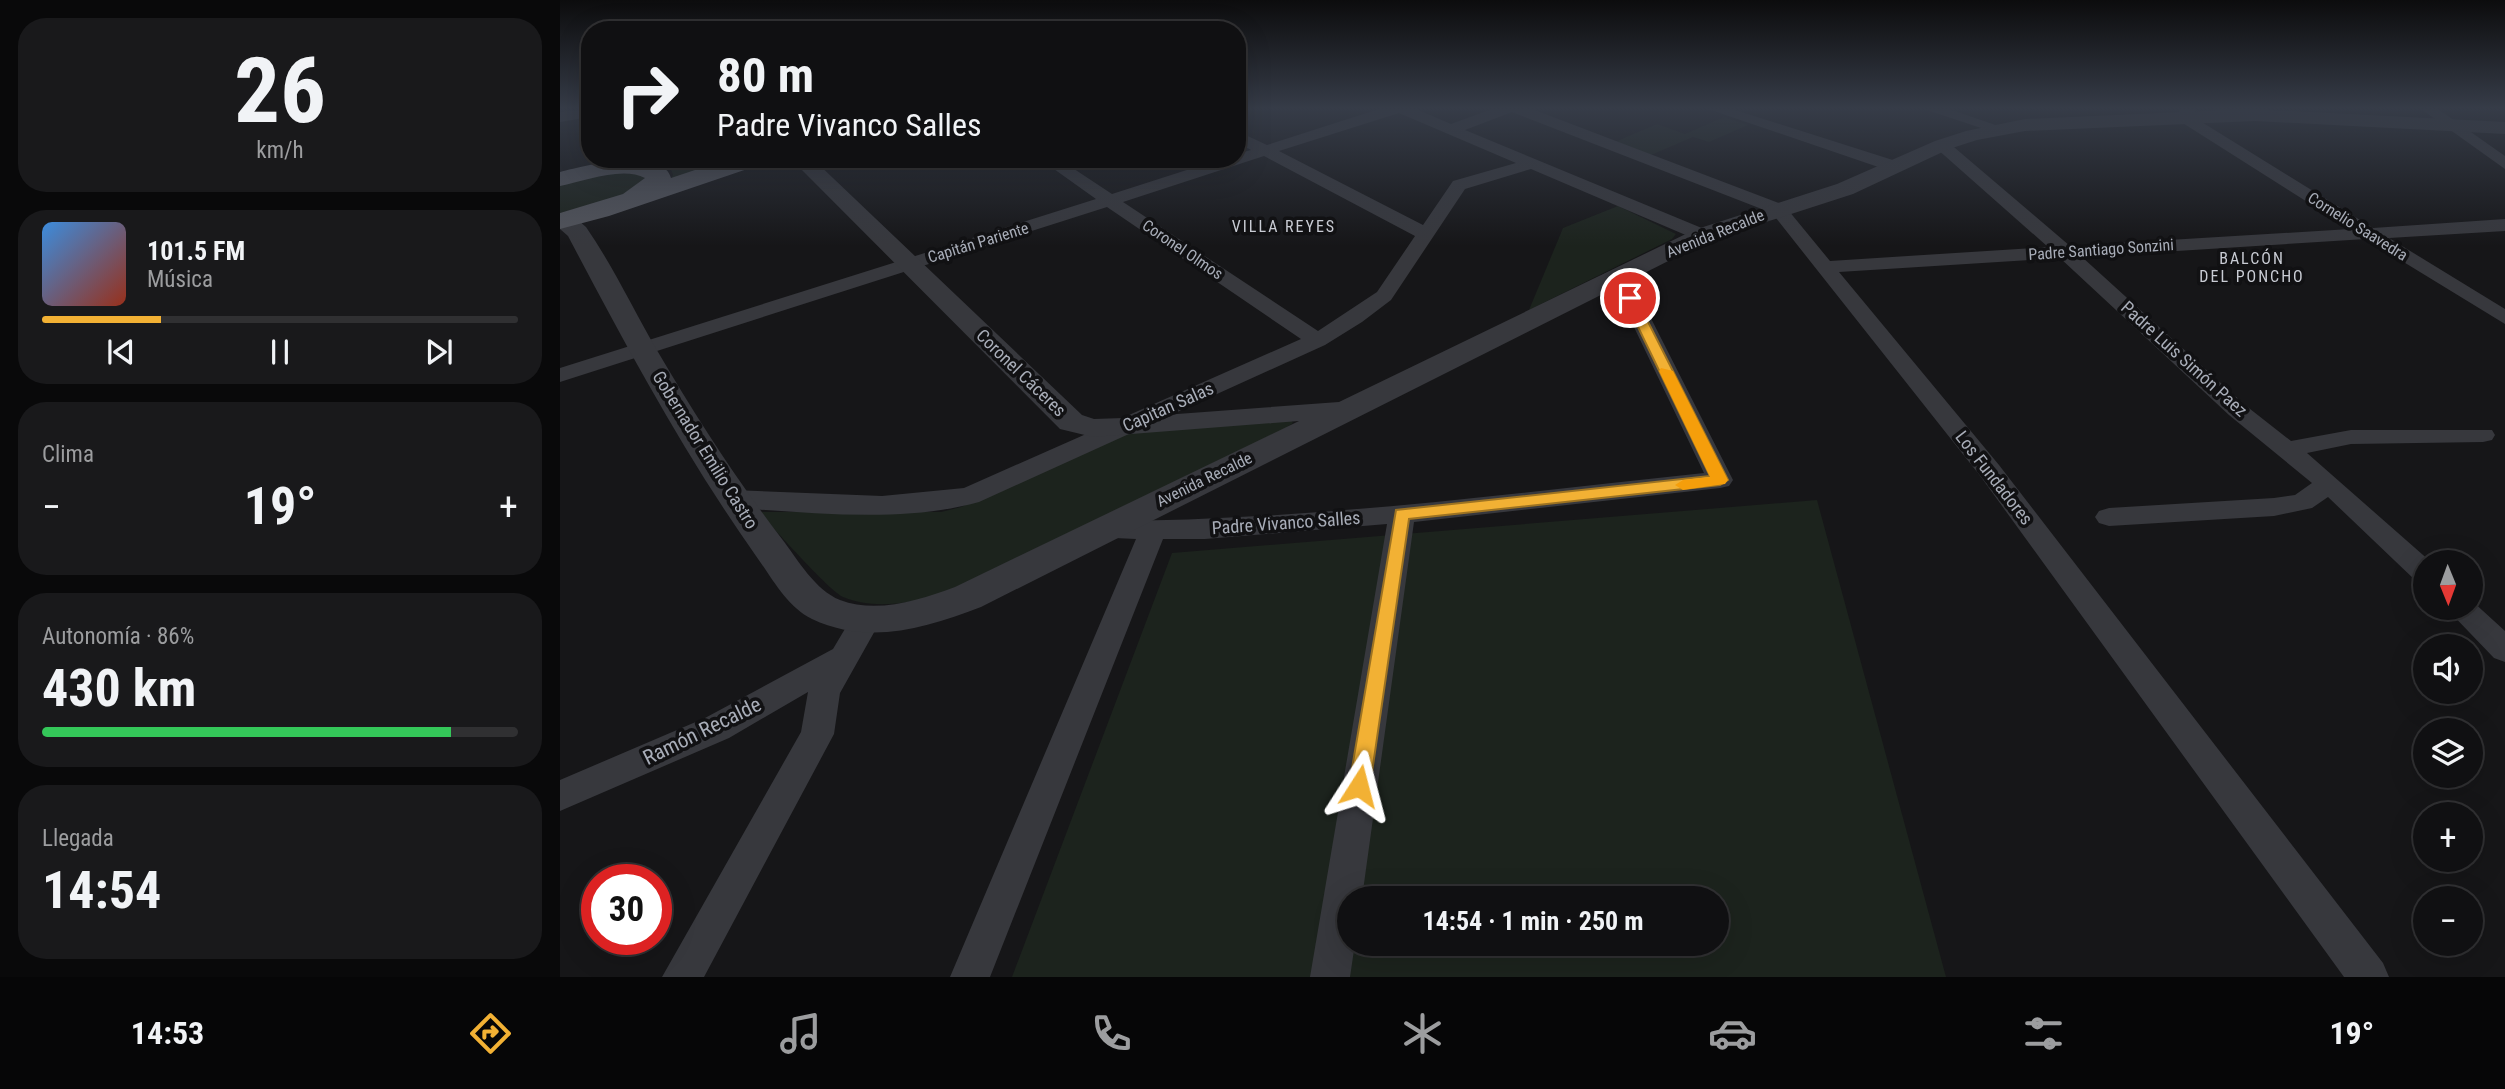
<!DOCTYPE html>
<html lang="es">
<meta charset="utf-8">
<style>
body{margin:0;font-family:"Roboto Condensed",sans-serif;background:#19191b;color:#f1f3f6;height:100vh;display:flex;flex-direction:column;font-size:26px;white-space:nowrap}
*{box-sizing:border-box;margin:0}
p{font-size:23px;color:#9c9d9f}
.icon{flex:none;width:38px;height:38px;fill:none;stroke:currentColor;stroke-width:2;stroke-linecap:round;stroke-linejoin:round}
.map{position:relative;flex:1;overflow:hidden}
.drawer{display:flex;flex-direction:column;gap:18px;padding:18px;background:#09090a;width:560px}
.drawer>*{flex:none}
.guide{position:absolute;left:21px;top:21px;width:665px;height:147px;border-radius:28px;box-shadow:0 7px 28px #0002,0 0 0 2px #303032;background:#101012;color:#f1f3f6;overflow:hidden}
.needle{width:46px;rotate:179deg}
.controls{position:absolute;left:1853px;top:550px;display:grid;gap:14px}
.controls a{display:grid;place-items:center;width:70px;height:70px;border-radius:50%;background:#101012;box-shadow:0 7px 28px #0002,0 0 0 2px #303032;font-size:35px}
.speed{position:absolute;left:21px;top:864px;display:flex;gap:14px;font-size:35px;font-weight:700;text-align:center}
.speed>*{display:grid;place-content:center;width:91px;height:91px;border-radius:50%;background:#101012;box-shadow:0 7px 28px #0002,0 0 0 2px #303032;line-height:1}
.speed .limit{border:10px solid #d22;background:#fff;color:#111}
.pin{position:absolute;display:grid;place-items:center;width:60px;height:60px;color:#fff;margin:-30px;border:4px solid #fff;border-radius:50%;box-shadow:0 2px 7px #0007}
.me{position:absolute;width:77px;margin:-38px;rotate:9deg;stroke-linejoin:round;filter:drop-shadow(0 0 5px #0008)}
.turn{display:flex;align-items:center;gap:24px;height:147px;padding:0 21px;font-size:32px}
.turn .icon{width:91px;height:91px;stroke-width:2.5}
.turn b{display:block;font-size:49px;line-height:60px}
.big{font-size:52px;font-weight:700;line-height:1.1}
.drawer .widget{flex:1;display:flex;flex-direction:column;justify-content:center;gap:10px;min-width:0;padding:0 24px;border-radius:28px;background:#19191b}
.drawer .dial{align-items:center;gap:0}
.dial b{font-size:91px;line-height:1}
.song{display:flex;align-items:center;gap:21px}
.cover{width:84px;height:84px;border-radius:10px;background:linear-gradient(135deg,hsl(210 70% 55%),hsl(10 70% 35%))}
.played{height:7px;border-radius:4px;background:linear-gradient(90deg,#f2b134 25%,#303032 25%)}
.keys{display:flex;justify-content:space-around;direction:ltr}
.heat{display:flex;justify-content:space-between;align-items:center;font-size:38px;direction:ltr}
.charge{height:10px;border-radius:5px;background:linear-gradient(90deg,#34c759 86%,#303032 0)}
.trip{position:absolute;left:777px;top:886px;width:392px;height:70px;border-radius:35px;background:#101012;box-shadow:0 7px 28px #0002,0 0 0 2px #303032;font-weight:700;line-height:70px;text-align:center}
.tabs{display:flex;height:112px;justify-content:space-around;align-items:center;background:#060607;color:#9c9d9f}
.tabs .icon{width:49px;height:49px}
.tabs .active{color:#f2b134}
.tabs b{font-size:32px;color:#f1f3f6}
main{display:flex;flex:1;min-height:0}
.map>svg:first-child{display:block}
.green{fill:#1c231d;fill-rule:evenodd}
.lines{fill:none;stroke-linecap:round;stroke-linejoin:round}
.minor{fill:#37383d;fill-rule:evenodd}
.tertiary{fill:#37383d;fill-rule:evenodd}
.primary{fill:#53555c;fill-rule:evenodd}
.route{fill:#f2b134;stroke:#9d7322;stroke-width:2}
.slow{fill:#f59e0b}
.labels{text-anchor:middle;stroke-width:7;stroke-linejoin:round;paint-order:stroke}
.far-neighbourhood-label{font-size:16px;letter-spacing:2px;fill:#c9ccd4;stroke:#111113}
.far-street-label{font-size:16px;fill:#a8adb8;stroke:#111113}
.street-label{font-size:18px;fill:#a8adb8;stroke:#111113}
.near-street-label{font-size:21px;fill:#a8adb8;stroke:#111113}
</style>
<main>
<section class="drawer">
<div class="widget dial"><b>26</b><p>km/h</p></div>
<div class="widget">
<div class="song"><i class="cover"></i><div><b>101.5 FM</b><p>Música</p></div></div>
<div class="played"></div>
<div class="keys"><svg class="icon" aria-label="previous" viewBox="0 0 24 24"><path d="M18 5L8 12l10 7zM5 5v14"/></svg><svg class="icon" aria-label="pause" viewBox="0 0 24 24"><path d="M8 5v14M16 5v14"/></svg><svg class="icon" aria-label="next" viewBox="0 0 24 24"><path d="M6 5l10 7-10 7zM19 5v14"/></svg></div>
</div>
<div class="widget"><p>Clima</p>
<div class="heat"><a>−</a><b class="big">19°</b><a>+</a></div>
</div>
<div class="widget"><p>Autonomía · 86%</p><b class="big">430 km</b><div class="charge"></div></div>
<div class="widget"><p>Llegada</p><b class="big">14:54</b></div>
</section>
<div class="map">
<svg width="1945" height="977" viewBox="0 0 1945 977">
<rect width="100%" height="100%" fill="#161618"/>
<!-- green -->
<g class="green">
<polygon points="1164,117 1188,125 1149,142 1133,137 1091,155 1055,142 1097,124 1125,134"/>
<polygon points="114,159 178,159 110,181 113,175 111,169 95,163"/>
<polygon points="51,172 73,172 89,178 72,193 0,213 0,183"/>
<polygon points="1058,206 1116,234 1112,239 969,310 1003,228"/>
<path d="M 731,420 L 733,423 L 726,428 L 380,595 C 349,603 314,610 283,597 C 268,590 214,528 198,512 L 381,512 L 401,507 L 571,432 Z"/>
<path d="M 1257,500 L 1386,977 L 452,977 L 612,553 ZM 789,898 L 1157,898 L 1157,943 L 789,943 Z"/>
</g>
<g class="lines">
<!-- minor -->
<g class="minor">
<polygon points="30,109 30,117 0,122 0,112"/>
<path d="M 819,109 L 856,109 L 891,124 L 932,109 L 972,109 L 1224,205 L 1270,261 L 1488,247 L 1376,148 L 1374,145 L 1382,140 L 1388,142 L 1510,246 L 1790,229 L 1618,120 L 1615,117 L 1621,109 L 1636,109 L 1632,116 L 1813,228 L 1945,219 L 1945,231 L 1829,238 L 1945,309 L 1945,324 L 1806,239 L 1522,257 L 1685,405 L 1731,441 L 1791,430 L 1932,430 L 1935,435 L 1932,440 L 1923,442 L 1791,444 L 1747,453 L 1871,562 L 1866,562 L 1866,584 L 1856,581 L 1768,497 L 1752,508 L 1714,516 L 1549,526 L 1539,523 L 1535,517 L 1539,511 L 1549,508 L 1714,498 L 1735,495 L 1752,483 L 1669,415 L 1500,258 L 1279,272 L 1439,465 L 1823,963 L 1829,977 L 1784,977 L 1421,477 L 1212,213 L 952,112 L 905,130 L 1149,231 L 1151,235 L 1149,239 L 1135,239 L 971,169 L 905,189 L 831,300 L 802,322 L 765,345 L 419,502 C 339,524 253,512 172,508 L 163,505 L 159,499 L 163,493 L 172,490 L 322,496 L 404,488 L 741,339 L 547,207 L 0,382 L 0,368 L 536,199 L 480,159 L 499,159 L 552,194 L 661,159 L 677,159 L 677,154 L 691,150 L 677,142 L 677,131 L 707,145 ZM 839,113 L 956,163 L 893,181 L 863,225 L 719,151 ZM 704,156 L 855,236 L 817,292 L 758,331 L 563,202 Z"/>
<polygon points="1148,109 1172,109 1339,162 1341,166 1339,170 1327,170"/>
<polygon points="1364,109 1389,109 1447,129 1439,134"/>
<polygon points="1649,109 1688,109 1703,115 1695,120"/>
<polygon points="1861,109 1878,109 1945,156 1945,169"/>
<path d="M 1059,269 L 1069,275 L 1173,480 L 1169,486 L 1160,488 L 854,522 L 802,898 L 789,898 L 789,943 L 795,943 L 790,977 L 750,977 L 827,524 L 645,539 L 603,539 L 430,977 L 390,977 L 576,539 L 533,537 L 529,530 L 533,523 L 543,521 C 744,521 944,494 1144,473 L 1049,275 Z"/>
<polygon points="1911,600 1945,631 1945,662 1934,658 1885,607 1911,607"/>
<polygon points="306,609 317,612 321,620 280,693 274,734 144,977 102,977 241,732 248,692 169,738 0,811 0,780 145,718 273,649 295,612"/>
</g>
<!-- tertiary -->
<path class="tertiary" d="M 1691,109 L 1945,122 L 1945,134 L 1695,121 L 1465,131 L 1417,140 L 1389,149 L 1293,194 L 1150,240 L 421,607 C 365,628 310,646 252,619 C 227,607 212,578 196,556 C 124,454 66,346 8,236 L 0,229 L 0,214 C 11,212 18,220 26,227 C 53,266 74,311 98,352 C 136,417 176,479 222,539 C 238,560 255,590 280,600 C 317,614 360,600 395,587 L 739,421 L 533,437 L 500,429 L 231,159 L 253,159 L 522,415 L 534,419 L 563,418 L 779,402 L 1134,230 L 1277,184 L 1375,141 L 1406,131 L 1465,119 Z"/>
<!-- primary -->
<path class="primary" d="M 168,159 L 205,159 L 202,164 L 49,216 L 0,229 L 0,213 L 63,194 L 85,178 C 63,166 24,181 0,186 L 0,172 C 23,166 102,146 111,178 Z"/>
</g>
<!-- sky -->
<linearGradient id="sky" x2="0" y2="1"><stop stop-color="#0c0c0d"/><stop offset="0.44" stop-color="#363c48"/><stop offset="1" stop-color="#363c48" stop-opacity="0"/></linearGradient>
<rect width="1945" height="246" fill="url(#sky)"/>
<!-- route -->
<polygon class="route" points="1070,294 1076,298 1168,480 1160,485 849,519 810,786 807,793 799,796 792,793 789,786 836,510 1150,476 1064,298"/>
<!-- slow -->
<polygon class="slow" points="1101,368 1113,371 1168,480 1165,484 1123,490 1115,485 1123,480 1150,477 1099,371"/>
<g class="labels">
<!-- far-neighbourhood labels -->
<g class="far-neighbourhood-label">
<text x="724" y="232">VILLA REYES</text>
<text x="1692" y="264">BALCÓN<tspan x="1692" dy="18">DEL PONCHO</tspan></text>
</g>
<!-- far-street labels -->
<g class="far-street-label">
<text transform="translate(1798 226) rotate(32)" y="6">Cornelio Saavedra</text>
<text transform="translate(1155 233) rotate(-22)" y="6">Avenida Recalde</text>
<text transform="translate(418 242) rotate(-17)" y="6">Capitán Pariente</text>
<text transform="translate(623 249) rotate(34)" y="6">Coronel Olmos</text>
<text transform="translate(1541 249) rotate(-4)" y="6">Padre Santiago Sonzini</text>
<text transform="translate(644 479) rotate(-26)" y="6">Avenida Recalde</text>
</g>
<!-- street labels -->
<g class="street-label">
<text transform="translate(1624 359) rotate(42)" y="6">Padre Luis Simón Paez</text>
<text transform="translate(461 373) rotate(44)" y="6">Coronel Cáceres</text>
<text transform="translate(608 407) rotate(-24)" y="6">Capitan Salas</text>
<text transform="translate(145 450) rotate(58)" y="6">Gobernador Emilio Castro</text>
<text transform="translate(1434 478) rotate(52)" y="6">Los Fundadores</text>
<text transform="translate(726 523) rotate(-4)" y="6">Padre Vivanco Salles</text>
</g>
<!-- near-street labels -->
<g class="near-street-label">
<text transform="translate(142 731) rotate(-26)" y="7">Ramón Recalde</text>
</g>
</g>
</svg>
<div class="controls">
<a><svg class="needle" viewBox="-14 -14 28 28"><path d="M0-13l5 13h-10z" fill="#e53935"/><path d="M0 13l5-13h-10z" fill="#9c9d9f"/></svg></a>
<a><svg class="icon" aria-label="sound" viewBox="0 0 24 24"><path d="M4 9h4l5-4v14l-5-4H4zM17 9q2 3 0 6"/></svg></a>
<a><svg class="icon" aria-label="layers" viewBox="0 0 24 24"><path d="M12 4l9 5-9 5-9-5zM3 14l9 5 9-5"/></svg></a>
<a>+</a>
<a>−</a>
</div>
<div class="speed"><div class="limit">30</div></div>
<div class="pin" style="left:1070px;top:298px;background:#d93025"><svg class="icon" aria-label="arrive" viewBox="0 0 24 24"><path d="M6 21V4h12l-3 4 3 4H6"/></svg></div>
<svg class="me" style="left:799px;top:786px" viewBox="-20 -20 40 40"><path d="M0-17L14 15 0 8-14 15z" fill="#f2b134" stroke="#fff" stroke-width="4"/></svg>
<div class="trip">14:54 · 1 min · 250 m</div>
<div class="guide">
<div class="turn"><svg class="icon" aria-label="right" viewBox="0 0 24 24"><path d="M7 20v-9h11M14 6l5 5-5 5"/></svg><div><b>80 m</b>Padre Vivanco Salles</div></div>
</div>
</div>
</main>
<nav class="tabs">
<b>14:53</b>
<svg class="icon active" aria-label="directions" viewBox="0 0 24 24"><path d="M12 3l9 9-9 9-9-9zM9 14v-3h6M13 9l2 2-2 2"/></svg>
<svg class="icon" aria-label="music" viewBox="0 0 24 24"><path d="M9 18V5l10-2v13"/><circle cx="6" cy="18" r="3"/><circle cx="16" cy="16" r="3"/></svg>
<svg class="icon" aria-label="phone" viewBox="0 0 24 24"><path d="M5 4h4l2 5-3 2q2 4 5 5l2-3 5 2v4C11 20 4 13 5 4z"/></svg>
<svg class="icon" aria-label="climate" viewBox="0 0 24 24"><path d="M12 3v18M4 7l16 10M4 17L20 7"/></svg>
<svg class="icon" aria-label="car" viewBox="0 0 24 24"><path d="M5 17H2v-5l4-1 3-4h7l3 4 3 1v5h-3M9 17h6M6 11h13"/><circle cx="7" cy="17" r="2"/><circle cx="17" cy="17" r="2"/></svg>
<svg class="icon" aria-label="filters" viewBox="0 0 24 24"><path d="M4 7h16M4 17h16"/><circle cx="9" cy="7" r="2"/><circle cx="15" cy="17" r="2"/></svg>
<b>19°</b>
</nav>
